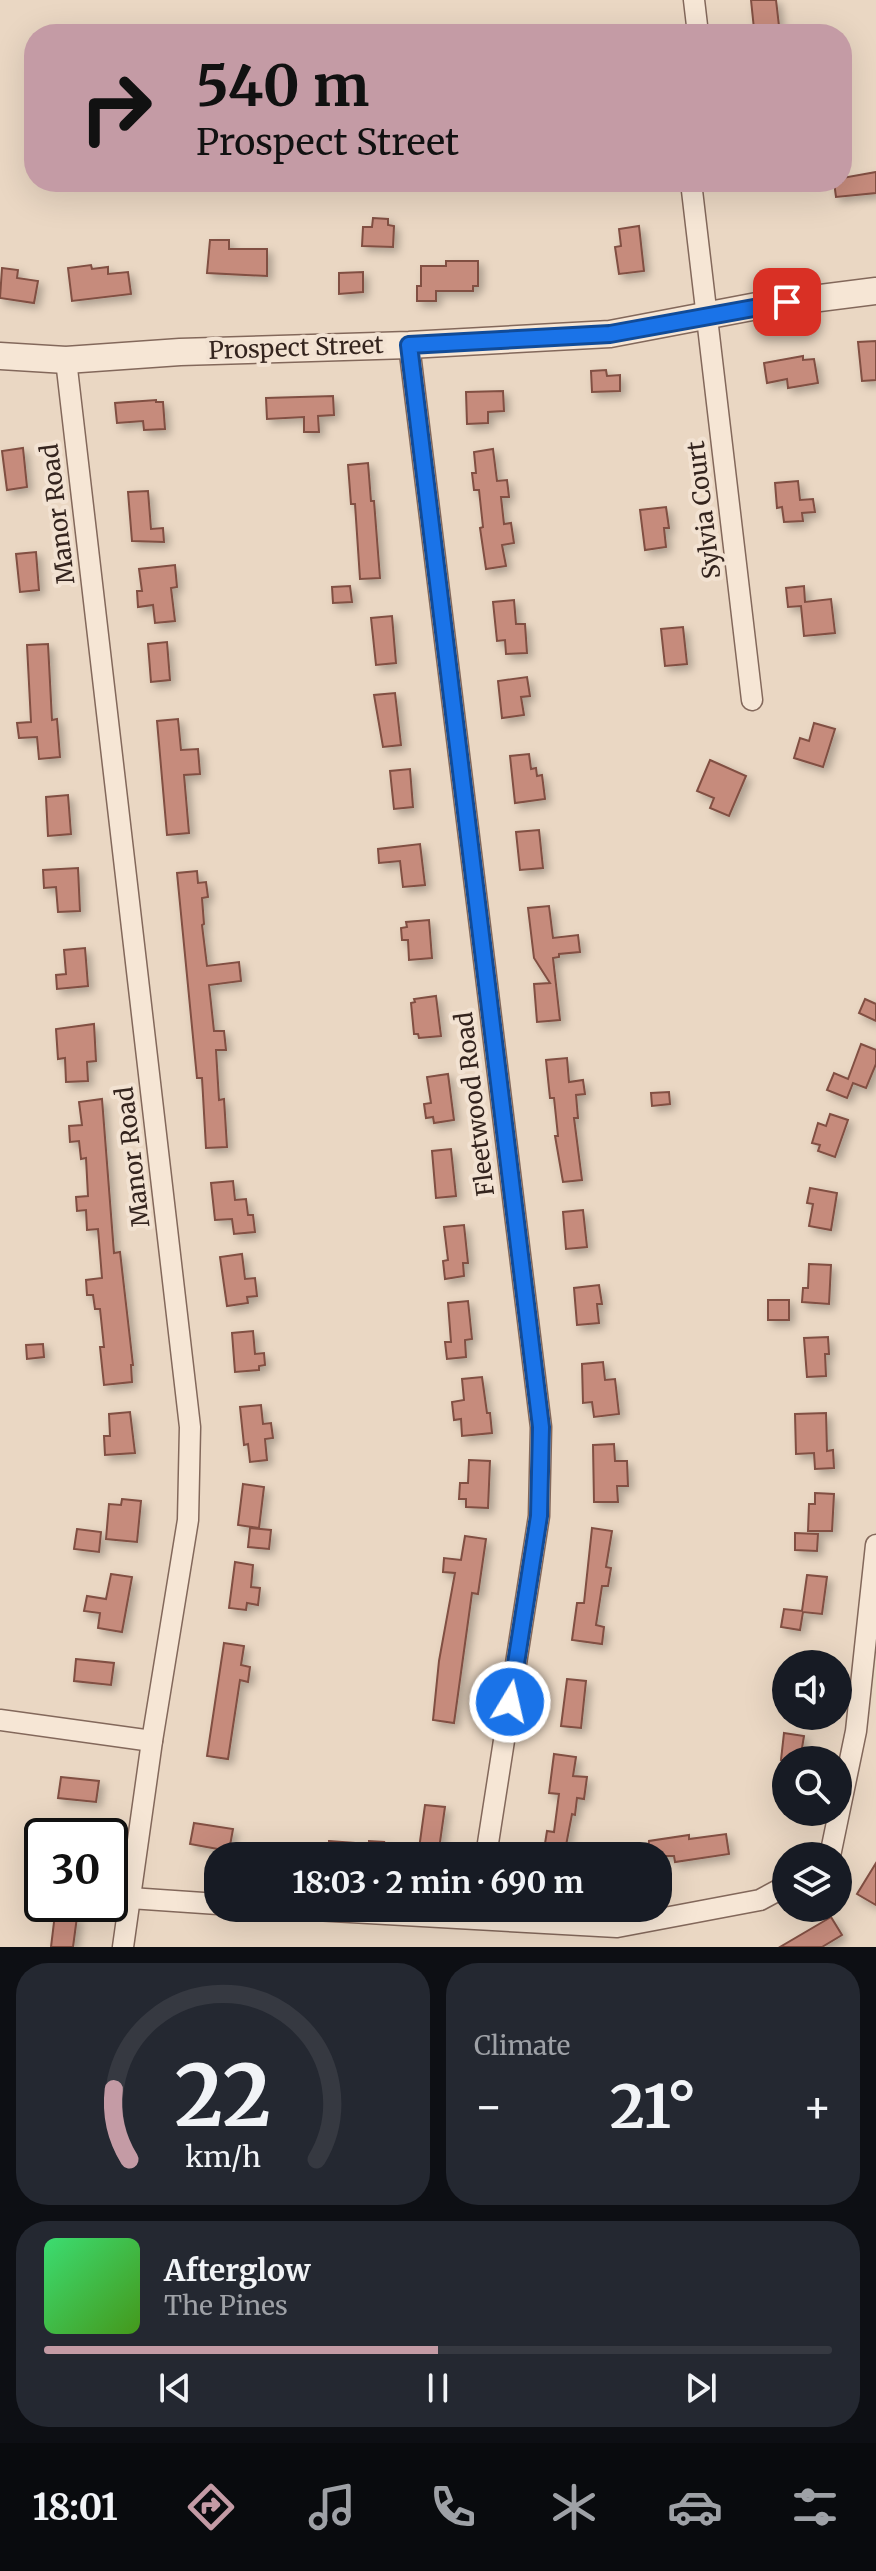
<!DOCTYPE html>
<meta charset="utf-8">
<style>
body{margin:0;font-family:Merriweather,serif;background:#242831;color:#f1f3f6;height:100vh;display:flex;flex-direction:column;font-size:30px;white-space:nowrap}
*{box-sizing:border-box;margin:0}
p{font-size:26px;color:#9ea1a6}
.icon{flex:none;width:44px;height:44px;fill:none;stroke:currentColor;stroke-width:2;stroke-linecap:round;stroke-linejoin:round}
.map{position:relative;height:1947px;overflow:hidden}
.details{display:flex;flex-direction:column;gap:16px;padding:16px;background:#0d0f14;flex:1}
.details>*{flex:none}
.banner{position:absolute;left:24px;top:24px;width:828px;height:168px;border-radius:32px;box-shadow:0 8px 32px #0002;background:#c49ba5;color:#111;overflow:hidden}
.controls{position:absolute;left:772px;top:1650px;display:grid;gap:16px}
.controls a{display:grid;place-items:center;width:80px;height:80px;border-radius:50%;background:#171b24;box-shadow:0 8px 32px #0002;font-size:40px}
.speed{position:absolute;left:24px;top:1818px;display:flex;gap:16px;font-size:40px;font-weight:700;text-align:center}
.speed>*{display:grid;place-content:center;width:104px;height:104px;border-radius:50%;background:#171b24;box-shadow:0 8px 32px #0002;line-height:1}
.speed .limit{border:4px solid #111;border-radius:12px;background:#fff;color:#111}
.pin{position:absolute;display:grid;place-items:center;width:68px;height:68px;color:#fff;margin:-34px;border-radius:16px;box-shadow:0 4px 12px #0006}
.me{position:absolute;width:88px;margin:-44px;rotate:9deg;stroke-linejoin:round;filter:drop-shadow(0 0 6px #0008)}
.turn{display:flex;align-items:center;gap:28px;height:168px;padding:0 40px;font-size:36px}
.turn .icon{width:104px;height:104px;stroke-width:2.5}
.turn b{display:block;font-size:56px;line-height:68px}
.big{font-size:60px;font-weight:700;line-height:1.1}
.details .tile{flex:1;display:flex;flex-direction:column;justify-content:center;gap:12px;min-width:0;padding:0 28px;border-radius:32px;background:#242831}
.details .dial{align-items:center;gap:0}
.dial svg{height:208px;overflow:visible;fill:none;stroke:#363941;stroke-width:7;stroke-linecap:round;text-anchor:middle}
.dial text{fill:#f1f3f6;stroke:none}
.song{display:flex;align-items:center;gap:24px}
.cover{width:96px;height:96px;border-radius:12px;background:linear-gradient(135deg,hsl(140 70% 55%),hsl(100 70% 35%))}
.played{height:8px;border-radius:4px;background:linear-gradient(90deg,#c49ba5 50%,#363941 50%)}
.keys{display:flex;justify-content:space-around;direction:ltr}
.heat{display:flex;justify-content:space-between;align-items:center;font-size:44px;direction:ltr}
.details .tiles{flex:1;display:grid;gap:16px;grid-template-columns:1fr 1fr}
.tile:last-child{grid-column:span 2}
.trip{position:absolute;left:204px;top:1842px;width:468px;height:80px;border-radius:32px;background:#171b24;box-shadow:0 8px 32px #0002;font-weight:700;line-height:80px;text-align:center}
.dock{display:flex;height:128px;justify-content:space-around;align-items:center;background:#090b0e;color:#9ea1a6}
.dock .icon{width:56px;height:56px}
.dock .on{color:#c49ba5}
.dock b{font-size:36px;color:#f1f3f6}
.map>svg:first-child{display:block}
.building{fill:#c68b7b;stroke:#814f43;stroke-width:2;filter:url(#shadow)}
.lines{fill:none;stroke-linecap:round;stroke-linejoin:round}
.minor-casing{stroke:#83685b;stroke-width:23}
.tertiary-casing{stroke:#83685b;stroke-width:29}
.minor{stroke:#f6e6d5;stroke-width:20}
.tertiary{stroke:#f6e6d5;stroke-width:26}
.route-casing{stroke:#114b97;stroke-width:20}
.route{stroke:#1a73e8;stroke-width:14}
.labels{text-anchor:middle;stroke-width:8;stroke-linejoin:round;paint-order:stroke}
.street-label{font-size:24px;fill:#34241e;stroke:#f2e2d2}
</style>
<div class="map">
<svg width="876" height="1947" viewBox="0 0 876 1947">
<defs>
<filter id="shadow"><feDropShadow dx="4.5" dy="4.5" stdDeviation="4" flood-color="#0004"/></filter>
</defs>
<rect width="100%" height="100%" fill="#ead7c3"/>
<!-- building -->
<g class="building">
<polygon points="751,0 776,0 779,26 754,29"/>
<polygon points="876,172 876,193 836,197 834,182 842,182 842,178"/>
<polygon points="373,218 388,219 388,225 394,226 393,247 362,246 363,227 372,227"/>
<polygon points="639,226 644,271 619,274 615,247 621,246 619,229"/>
<polygon points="210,240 229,240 229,249 267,249 267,276 207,273"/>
<polygon points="446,261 478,261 478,286 473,286 473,291 436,291 436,301 417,301 417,286 421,286 421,266 446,266"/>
<polygon points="91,265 92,269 108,267 108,274 128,272 131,294 72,301 68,268"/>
<polygon points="2,268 18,270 17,278 38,281 34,303 0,298"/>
<polygon points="363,272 363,292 339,294 339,273"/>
<polygon points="876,341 876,380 862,381 858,342"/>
<polygon points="803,356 803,360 814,359 818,383 788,388 787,379 767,383 764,363"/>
<polygon points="606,370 607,376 620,375 620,391 592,392 591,371"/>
<polygon points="503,391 504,411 488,412 488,423 467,424 466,392"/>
<polygon points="333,396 334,415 318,416 319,432 304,432 304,417 267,419 266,398"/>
<polygon points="156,400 156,402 163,402 165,429 144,430 143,421 117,423 115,403"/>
<polygon points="23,448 27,487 7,490 2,451"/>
<polygon points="493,449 497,481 507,480 509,497 501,497 504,524 511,523 514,543 502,545 506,566 486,569 480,528 483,527 479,490 474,490 472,473 476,473 474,452"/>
<polygon points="368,463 371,501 374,501 380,578 360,579 355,504 351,504 348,465"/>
<polygon points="798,481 800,500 813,499 815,512 802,513 803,521 784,522 782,507 777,508 775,483"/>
<polygon points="148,491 151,529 163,528 164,542 132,541 128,492"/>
<polygon points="666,507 669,528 664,528 666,547 645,550 640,510"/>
<polygon points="36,552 39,590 20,592 16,554"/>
<polygon points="175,565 177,587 171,588 175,621 155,623 153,605 138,607 137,591 142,591 139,569"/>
<polygon points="350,586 352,602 333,603 332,587"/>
<polygon points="804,586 805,602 831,599 835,633 804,636 801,606 788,607 786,588"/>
<polygon points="514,600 516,624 525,624 527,653 506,654 505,640 497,641 493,602"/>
<polygon points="392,616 396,663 376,665 371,618"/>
<polygon points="683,627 687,664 665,666 661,629"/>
<polygon points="167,642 170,680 151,682 148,644"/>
<polygon points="48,644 52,720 57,719 60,757 39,759 37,737 19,738 17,723 31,722 27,645"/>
<polygon points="527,677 530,696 521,697 524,715 502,718 498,681"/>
<polygon points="395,693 401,745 383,747 374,695"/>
<polygon points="178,719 181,750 198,749 200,774 184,775 189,833 167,835 157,721"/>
<polygon points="814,723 835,729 823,767 794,758 800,738 809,741"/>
<polygon points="529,754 531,769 536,768 537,776 542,775 545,799 515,803 510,756"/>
<polygon points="710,760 746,776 729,816 710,808 714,798 697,791"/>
<polygon points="410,769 413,807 394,809 390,771"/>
<polygon points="68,795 71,834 48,836 46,797"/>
<polygon points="539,830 543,868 520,870 516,832"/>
<polygon points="420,844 425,885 403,887 400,861 379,863 378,849"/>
<polygon points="78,868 80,911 58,912 56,887 44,888 43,870"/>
<polygon points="197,871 198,883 206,882 208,897 202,898 204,924 202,925 207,966 239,962 241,981 209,985 214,1031 224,1031 226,1050 216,1050 219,1100 224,1099 227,1147 206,1148 202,1078 197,1078 177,873"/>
<polygon points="549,906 553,938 578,935 580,952 559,954 559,957 553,958 560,1020 537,1022 534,984 550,983 534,958 528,908"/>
<polygon points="429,920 432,958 409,960 408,940 402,940 401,928 407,927 406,922"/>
<polygon points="85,948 88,986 57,989 56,975 66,974 64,950"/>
<polygon points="436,996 441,1036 419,1038 418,1034 414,1034 411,1003 415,1002 414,999"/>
<polygon points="865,999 876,1004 876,1021 859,1013"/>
<polygon points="94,1024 96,1061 87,1062 88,1081 66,1082 65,1058 58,1059 56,1029"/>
<polygon points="861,1044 876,1050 876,1064 866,1088 853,1083 847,1098 827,1090 834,1073 848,1079"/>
<polygon points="567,1058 569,1082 583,1080 585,1094 576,1095 578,1118 574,1118 582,1180 563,1182 555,1136 558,1136 554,1098 550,1098 546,1060"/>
<polygon points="448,1074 454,1120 434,1123 433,1117 426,1118 424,1104 431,1103 427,1077"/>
<polygon points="669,1092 670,1104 652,1106 651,1093"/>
<polygon points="102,1099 114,1253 120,1252 133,1365 131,1365 132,1382 104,1385 100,1347 104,1347 100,1309 95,1309 93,1295 87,1295 86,1280 102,1278 98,1229 87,1230 86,1210 77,1211 76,1197 88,1196 86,1158 81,1159 79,1141 70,1142 69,1126 82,1125 79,1102"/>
<polygon points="830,1114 848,1120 835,1157 818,1151 820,1145 812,1143 818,1123 826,1126"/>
<polygon points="451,1149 456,1196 436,1198 432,1151"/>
<polygon points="233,1181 235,1200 246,1199 248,1215 253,1215 255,1232 234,1234 232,1219 215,1220 211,1183"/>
<polygon points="810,1188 837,1193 831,1230 809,1226 813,1204 807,1203"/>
<polygon points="583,1210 587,1247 566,1249 563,1212"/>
<polygon points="464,1225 468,1263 463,1263 464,1276 445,1279 443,1261 448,1260 444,1227"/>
<polygon points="242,1254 245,1279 255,1278 257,1296 247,1297 248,1303 227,1306 220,1257"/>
<polygon points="809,1264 831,1265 829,1304 802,1302 803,1288 808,1288"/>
<polygon points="599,1285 602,1304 597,1304 599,1323 577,1325 574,1288"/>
<rect x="768" y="1300" width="21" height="20"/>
<polygon points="468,1301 472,1339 465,1340 466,1357 447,1359 445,1342 451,1342 448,1303"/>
<polygon points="253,1331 255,1354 264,1353 265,1365 259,1366 259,1370 235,1372 232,1333"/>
<polygon points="828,1337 829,1354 825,1354 826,1376 807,1377 804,1338"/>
<polygon points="43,1344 44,1357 27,1359 26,1345"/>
<polygon points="603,1362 605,1380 615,1379 619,1414 594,1417 592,1402 583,1403 582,1364"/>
<polygon points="482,1377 487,1413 490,1413 492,1433 462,1436 461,1419 454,1420 452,1402 464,1400 462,1379"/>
<polygon points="261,1405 263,1424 271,1423 273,1438 265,1439 267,1460 250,1462 248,1444 244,1445 240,1407"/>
<polygon points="130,1412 135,1453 105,1455 104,1436 110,1436 109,1414"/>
<polygon points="826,1413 827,1451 833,1450 834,1468 815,1469 814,1453 796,1454 795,1414"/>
<polygon points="614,1444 615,1461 627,1461 628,1486 617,1486 618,1502 594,1502 593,1445"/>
<polygon points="469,1460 490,1461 488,1508 466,1507 466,1499 459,1499 460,1483 468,1483"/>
<polygon points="243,1484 264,1487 259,1528 238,1525"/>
<polygon points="815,1493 834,1494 832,1531 808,1531 809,1504 815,1504"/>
<polygon points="122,1499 141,1501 137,1542 106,1539 109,1504 121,1505"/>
<polygon points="250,1528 271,1530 269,1549 248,1547"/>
<polygon points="592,1528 612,1531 606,1567 611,1568 608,1586 602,1586 596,1625 604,1627 602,1644 572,1640 577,1603 584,1603"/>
<polygon points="77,1529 101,1532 99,1552 74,1549"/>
<polygon points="795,1533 818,1534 817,1551 795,1550"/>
<polygon points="465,1536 486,1539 478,1594 472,1593 454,1723 433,1720 439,1661 455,1573 443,1572 444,1558 461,1560"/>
<polygon points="235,1562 253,1565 251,1587 260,1588 258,1605 247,1603 246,1610 229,1608"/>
<polygon points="111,1574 132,1577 122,1632 98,1628 100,1613 84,1611 87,1596 106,1599"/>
<polygon points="807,1575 827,1577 822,1614 803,1612 800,1630 781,1627 784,1609 802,1611"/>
<polygon points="224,1643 244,1646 241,1665 250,1667 248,1682 240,1680 228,1759 207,1756"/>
<polygon points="76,1659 114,1663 111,1685 74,1681"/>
<polygon points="567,1679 586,1681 581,1728 561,1726"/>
<polygon points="784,1733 804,1736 800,1760 781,1760"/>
<polygon points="554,1754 576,1757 573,1776 587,1777 584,1799 577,1798 575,1815 572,1814 564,1856 543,1856 547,1831 554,1832 559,1794 549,1793"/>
<polygon points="61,1777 99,1781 96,1802 58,1798"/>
<polygon points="425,1805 445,1807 438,1856 418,1856"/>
<polygon points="194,1823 233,1829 229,1851 190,1844"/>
<polygon points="34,1829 42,1830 42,1870 28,1868"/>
<polygon points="726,1834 729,1854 675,1862 674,1856 647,1856 649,1841 689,1835 689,1839"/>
<polygon points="329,1841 369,1844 369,1841 384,1842 383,1845 391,1846 391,1856 328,1856"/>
<polygon points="876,1863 876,1905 857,1894"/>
<polygon points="55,1914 77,1917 73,1947 51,1947"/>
<polygon points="831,1917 842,1935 822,1947 780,1947"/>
</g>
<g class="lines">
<!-- minor casing -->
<g class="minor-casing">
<g id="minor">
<polyline points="694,0 698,34"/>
<polyline points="691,182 752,700"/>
<polyline points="409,345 541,1427 539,1516 486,1856"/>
<polyline points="66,360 190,1427 188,1520 152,1741 123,1947"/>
<polyline points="0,1720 152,1741"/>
<polyline points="830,1856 856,1731 876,1545"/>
<polyline points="130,1898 218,1904"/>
<polyline points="279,1908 617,1927 760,1900 786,1886"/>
</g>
</g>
<!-- tertiary casing -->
<g class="tertiary-casing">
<polyline id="tertiary" points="0,356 66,360 180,352 409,345 610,334 757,306 876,291"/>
</g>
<!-- minor -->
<use href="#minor" class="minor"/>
<!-- tertiary -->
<use href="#tertiary" class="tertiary"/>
</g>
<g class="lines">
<!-- route casing -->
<g class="route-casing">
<polyline id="route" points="510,1702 539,1516 541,1427 409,345 610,334 787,302"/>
</g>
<!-- route -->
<use href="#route" class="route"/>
</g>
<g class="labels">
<!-- street labels -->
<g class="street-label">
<text transform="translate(296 348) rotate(-2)" y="8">Prospect Street</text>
<text transform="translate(704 510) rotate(-97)" y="8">Sylvia Court</text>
<text transform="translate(58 514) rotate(-97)" y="8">Manor Road</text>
<text transform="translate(475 1104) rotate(-97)" y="8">Fleetwood Road</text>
<text transform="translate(133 1157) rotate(-97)" y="8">Manor Road</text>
</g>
</g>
</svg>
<div class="controls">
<a><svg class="icon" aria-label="sound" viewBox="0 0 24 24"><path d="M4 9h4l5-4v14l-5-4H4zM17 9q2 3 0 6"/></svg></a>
<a><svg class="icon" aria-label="search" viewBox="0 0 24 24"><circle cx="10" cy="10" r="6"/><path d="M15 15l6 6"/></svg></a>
<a><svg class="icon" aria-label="layers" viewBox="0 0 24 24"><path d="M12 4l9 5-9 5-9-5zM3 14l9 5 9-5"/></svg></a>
</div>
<div class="speed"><div class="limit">30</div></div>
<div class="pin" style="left:787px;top:302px;background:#d93025"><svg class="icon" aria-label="arrive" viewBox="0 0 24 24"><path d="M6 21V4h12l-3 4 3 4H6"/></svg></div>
<svg class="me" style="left:510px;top:1702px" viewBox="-20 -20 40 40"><circle r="17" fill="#1a73e8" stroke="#fff" stroke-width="3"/><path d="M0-11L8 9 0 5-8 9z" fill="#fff"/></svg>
<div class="trip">18:03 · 2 min · 690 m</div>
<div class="banner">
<div class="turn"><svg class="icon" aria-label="right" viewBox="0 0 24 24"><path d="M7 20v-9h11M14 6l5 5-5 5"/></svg><div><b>540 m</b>Prospect Street</div></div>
</div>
</div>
<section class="details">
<div class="tiles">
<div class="tile dial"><svg viewBox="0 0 100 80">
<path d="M14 69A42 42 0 1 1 86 69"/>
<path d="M14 69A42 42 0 0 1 8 42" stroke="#c49ba5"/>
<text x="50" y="56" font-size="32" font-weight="700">22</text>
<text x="50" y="72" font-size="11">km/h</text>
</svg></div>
<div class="tile"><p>Climate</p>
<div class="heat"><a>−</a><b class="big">21°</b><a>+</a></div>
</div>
<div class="tile">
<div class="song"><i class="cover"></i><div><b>Afterglow</b><p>The Pines</p></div></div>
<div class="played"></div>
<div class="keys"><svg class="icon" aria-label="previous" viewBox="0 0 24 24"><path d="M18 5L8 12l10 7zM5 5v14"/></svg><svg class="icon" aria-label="pause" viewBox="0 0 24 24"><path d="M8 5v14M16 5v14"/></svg><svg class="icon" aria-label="next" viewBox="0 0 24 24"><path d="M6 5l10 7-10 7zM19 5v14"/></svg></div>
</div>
</div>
</section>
<nav class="dock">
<b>18:01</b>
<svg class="icon on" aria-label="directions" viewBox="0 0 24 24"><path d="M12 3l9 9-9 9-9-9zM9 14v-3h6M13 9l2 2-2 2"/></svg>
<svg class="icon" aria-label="music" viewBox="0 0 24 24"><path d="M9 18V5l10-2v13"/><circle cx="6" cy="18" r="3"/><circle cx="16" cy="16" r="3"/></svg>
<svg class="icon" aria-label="phone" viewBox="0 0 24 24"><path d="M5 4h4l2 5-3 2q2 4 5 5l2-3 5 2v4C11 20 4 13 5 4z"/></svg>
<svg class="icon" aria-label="climate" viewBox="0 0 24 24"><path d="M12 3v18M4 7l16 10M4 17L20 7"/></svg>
<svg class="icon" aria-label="car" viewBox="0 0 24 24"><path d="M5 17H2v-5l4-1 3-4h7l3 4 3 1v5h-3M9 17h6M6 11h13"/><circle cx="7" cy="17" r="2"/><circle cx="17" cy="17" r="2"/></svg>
<svg class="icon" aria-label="filters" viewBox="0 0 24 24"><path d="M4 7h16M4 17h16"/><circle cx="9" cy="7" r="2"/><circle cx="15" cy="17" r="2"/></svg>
</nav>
